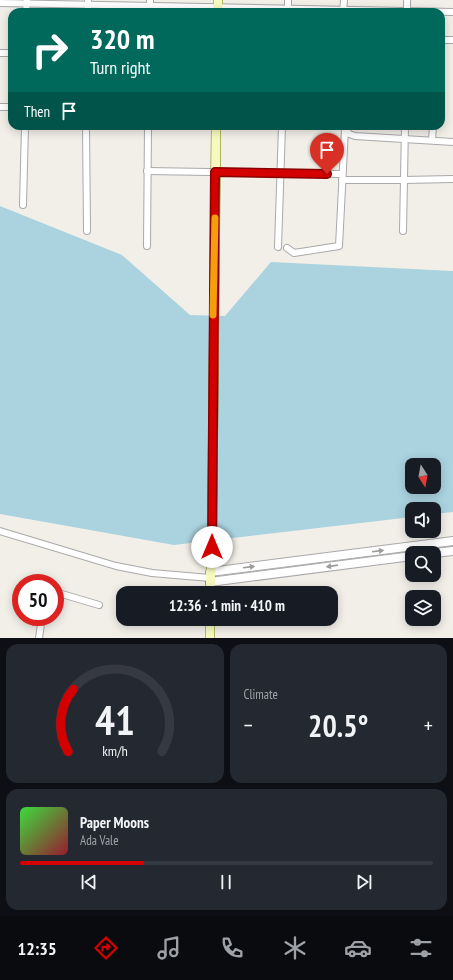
<!DOCTYPE html>
<meta charset="utf-8">
<style>
body{margin:0;font-family:"PT Sans Narrow",sans-serif;background:#242831;color:#f1f3f6;height:100vh;display:flex;flex-direction:column;font-size:15px;white-space:nowrap}
*{box-sizing:border-box;margin:0}
p{font-size:13px;color:#9ea1a6}
.icon{flex:none;width:22px;height:22px;fill:none;stroke:currentColor;stroke-width:2;stroke-linecap:round;stroke-linejoin:round}
.map{position:relative;height:638px;overflow:hidden}
.sheet{display:flex;flex-direction:column;gap:6px;padding:6px;background:#0d0f14;flex:1}
.sheet>*{flex:none}
.banner{position:absolute;left:8px;top:8px;width:437px;height:122px;border-radius:12px;box-shadow:0 2px 10px #0003;background:#00695c;color:#fff;overflow:hidden}
.needle{width:26px;rotate:169deg}
.controls{position:absolute;left:405px;top:458px;display:grid;gap:8px}
.controls a{display:grid;place-items:center;width:36px;height:36px;border-radius:8px;background:#171b24;box-shadow:0 2px 10px #0003;font-size:20px}
.speed{position:absolute;left:12px;top:574px;display:flex;gap:8px;font-size:20px;font-weight:700;text-align:center}
.speed>*{display:grid;place-content:center;width:52px;height:52px;border-radius:50%;background:#171b24;box-shadow:0 2px 10px #0003;line-height:1}
.speed .limit{border:6px solid #d22;background:#fff;color:#111}
.pin{position:absolute;display:grid;place-items:center;width:34px;height:34px;color:#fff;margin:-41px -17px;border-radius:50% 50% 50% 0;rotate:-45deg;box-shadow:0 0 4px #0007}
.pin .icon{rotate:45deg}
.me{position:absolute;width:44px;margin:-22px;rotate:0deg;stroke-linejoin:round;filter:drop-shadow(0 0 3px #0008)}
.turn{display:flex;align-items:center;gap:14px;height:84px;padding:0 16px;font-size:18px}
.turn .icon{width:52px;height:52px;stroke-width:2.5}
.turn b{display:block;font-size:28px;line-height:34px}
.then{display:flex;align-items:center;height:38px;padding:0 16px;background:#0003;gap:8px;font-size:15px}
.big{font-size:30px;font-weight:700;line-height:1.1}
.sheet .widget{flex:1;display:flex;flex-direction:column;justify-content:center;gap:6px;min-width:0;padding:0 14px;border-radius:12px;background:#242831}
.sheet .dial{align-items:center;gap:0}
.dial svg{height:104px;overflow:visible;fill:none;stroke:#363941;stroke-width:7;stroke-linecap:round;text-anchor:middle}
.dial text{fill:#f1f3f6;stroke:none}
.song{display:flex;align-items:center;gap:12px}
.cover{width:48px;height:48px;border-radius:6px;background:linear-gradient(135deg,hsl(120 70% 55%),hsl(350 70% 35%))}
.played{height:4px;border-radius:2px;background:linear-gradient(90deg,#d40000 30%,#363941 30%)}
.keys{display:flex;justify-content:space-around;direction:ltr}
.heat{display:flex;justify-content:space-between;align-items:center;font-size:22px;direction:ltr}
.sheet .tiles{flex:1;display:grid;gap:6px;grid-template-columns:1fr 1fr}
.widget:last-child{grid-column:span 2}
.trip{position:absolute;left:116px;top:586px;width:222px;height:40px;border-radius:12px;background:#171b24;box-shadow:0 2px 10px #0003;font-weight:700;line-height:40px;text-align:center}
.tab-bar{display:flex;height:64px;justify-content:space-around;align-items:center;background:#090b0e;color:#9ea1a6}
.tab-bar .icon{width:28px;height:28px}
.tab-bar .active{color:#d40000}
.tab-bar b{font-size:18px;color:#f1f3f6}
.map>svg:first-child{display:block}
.water{fill:#aad3df;fill-rule:evenodd}
.lines{fill:none;stroke-linecap:round;stroke-linejoin:round}
.minor-casing{stroke:#a9a9a9;stroke-width:8}
.tertiary-casing{stroke:#a9a9a9;stroke-width:10}
.secondary-casing{stroke:#707d05;stroke-width:10}
.minor{stroke:#fff;stroke-width:6}
.tertiary{stroke:#fff;stroke-width:8}
.secondary{stroke:#f7fabf;stroke-width:9}
.oneway{fill:#9c9c9c}
.route-casing{stroke:#8a0000;stroke-width:10}
.route{stroke:#d40000;stroke-width:7}
.slow{stroke:#f59e0b;stroke-width:7}
</style>
<div class="map">
<svg width="453" height="638" viewBox="0 0 453 638">
<rect width="100%" height="100%" fill="#f2efe9"/>
<!-- water -->
<path class="water" d="M 0,206 L 122,255 L 190,315 L 225,316 L 271,262 L 453,271 L 453,512 L 434,514 L 434,509 L 412,509 L 412,517 L 174,545 L 0,514 ZM 412,465 L 434,465 L 434,487 L 412,487 Z"/>
<g class="lines">
<!-- minor casing -->
<g class="minor-casing">
<g id="minor">
<polyline points="0,3 453,12"/>
<polyline points="26,12 27,0"/>
<polyline points="88,12 88,0"/>
<polyline points="150,12 150,0"/>
<polyline points="288,12 288,0"/>
<polyline points="343,12 344,0"/>
<polyline points="407,12 407,0"/>
<polyline points="441,40 453,40"/>
<polyline points="0,53 12,53"/>
<polyline points="0,107 12,107"/>
<polyline points="86,126 87,231"/>
<polyline points="345,128 349,134 355,136 453,142"/>
<polyline points="432,140 433,126"/>
<polyline points="147,171 342,174"/>
<polyline points="342,180 404,180 453,179"/>
<polyline points="23,205 25,126"/>
<polyline points="403,231 405,126"/>
<polyline points="147,246 148,126"/>
<polyline points="278,247 282,126"/>
<polyline points="287,248 294,253 339,246 345,129"/>
<polyline points="0,531 116,566 152,573 210,578"/>
<polyline points="55,592 99,605"/>
<polyline points="39,638 42,617"/>
</g>
</g>
<!-- tertiary casing -->
<g class="tertiary-casing">
<g id="tertiary">
<polyline points="434,553 453,551"/>
<polyline points="210,572 453,541"/>
<polyline points="210,582 412,556"/>
</g>
</g>
<!-- secondary casing -->
<g class="secondary-casing">
<g id="secondary">
<polyline points="218,12 218,0"/>
<polyline points="210,593 212,547 216,126"/>
<polyline points="210,638 210,619"/>
</g>
</g>
<!-- minor -->
<use href="#minor" class="minor"/>
<!-- tertiary -->
<use href="#tertiary" class="tertiary"/>
<!-- secondary -->
<use href="#secondary" class="secondary"/>
</g>
<!-- one-way arrows -->
<defs><path id="oneway-solid" d="M-6-.8H1V-3.2L6.5 0L1 3.2V.8H-6Z"/></defs>
<g class="oneway">
<use href="#oneway-solid" transform="translate(378 551) rotate(-7)"/>
<use href="#oneway-solid" transform="translate(332 566) rotate(172)"/>
<use href="#oneway-solid" transform="translate(249 567) rotate(-7)"/>
</g>
<g class="lines">
<!-- route casing -->
<g class="route-casing">
<polyline id="route" points="212,547 215,172 327,174"/>
</g>
<!-- route -->
<use href="#route" class="route"/>
<!-- slow -->
<polyline class="slow" points="213,315 215,218"/>
</g>
</svg>
<div class="controls">
<a><svg class="needle" viewBox="-14 -14 28 28"><path d="M0-13l5 13h-10z" fill="#e53935"/><path d="M0 13l5-13h-10z" fill="#9ea1a6"/></svg></a>
<a><svg class="icon" aria-label="sound" viewBox="0 0 24 24"><path d="M4 9h4l5-4v14l-5-4H4zM17 9q2 3 0 6"/></svg></a>
<a><svg class="icon" aria-label="search" viewBox="0 0 24 24"><circle cx="10" cy="10" r="6"/><path d="M15 15l6 6"/></svg></a>
<a><svg class="icon" aria-label="layers" viewBox="0 0 24 24"><path d="M12 4l9 5-9 5-9-5zM3 14l9 5 9-5"/></svg></a>
</div>
<div class="speed"><div class="limit">50</div></div>
<div class="pin" style="left:327px;top:174px;background:#d93025"><svg class="icon" aria-label="arrive" viewBox="0 0 24 24"><path d="M6 21V4h12l-3 4 3 4H6"/></svg></div>
<svg class="me" style="left:212px;top:547px" viewBox="-20 -20 40 40"><circle r="19" fill="#fff"/><path d="M0-13L10 11 0 6-10 11z" fill="#d40000"/></svg>
<div class="trip">12:36 · 1 min · 410 m</div>
<div class="banner">
<div class="turn"><svg class="icon" aria-label="right" viewBox="0 0 24 24"><path d="M7 20v-9h11M14 6l5 5-5 5"/></svg><div><b>320 m</b>Turn right</div></div>
<div class="then">Then<svg class="icon" aria-label="arrive" viewBox="0 0 24 24"><path d="M6 21V4h12l-3 4 3 4H6"/></svg></div>
</div>
</div>
<section class="sheet">
<div class="tiles">
<div class="widget dial"><svg viewBox="0 0 100 80">
<path d="M14 69A42 42 0 1 1 86 69"/>
<path d="M14 69A42 42 0 0 1 18 21" stroke="#d40000"/>
<text x="50" y="56" font-size="32" font-weight="700">41</text>
<text x="50" y="72" font-size="11">km/h</text>
</svg></div>
<div class="widget"><p>Climate</p>
<div class="heat"><a>−</a><b class="big">20.5°</b><a>+</a></div>
</div>
<div class="widget">
<div class="song"><i class="cover"></i><div><b>Paper Moons</b><p>Ada Vale</p></div></div>
<div class="played"></div>
<div class="keys"><svg class="icon" aria-label="previous" viewBox="0 0 24 24"><path d="M18 5L8 12l10 7zM5 5v14"/></svg><svg class="icon" aria-label="pause" viewBox="0 0 24 24"><path d="M8 5v14M16 5v14"/></svg><svg class="icon" aria-label="next" viewBox="0 0 24 24"><path d="M6 5l10 7-10 7zM19 5v14"/></svg></div>
</div>
</div>
</section>
<nav class="tab-bar">
<b>12:35</b>
<svg class="icon active" aria-label="directions" viewBox="0 0 24 24"><path d="M12 3l9 9-9 9-9-9zM9 14v-3h6M13 9l2 2-2 2"/></svg>
<svg class="icon" aria-label="music" viewBox="0 0 24 24"><path d="M9 18V5l10-2v13"/><circle cx="6" cy="18" r="3"/><circle cx="16" cy="16" r="3"/></svg>
<svg class="icon" aria-label="phone" viewBox="0 0 24 24"><path d="M5 4h4l2 5-3 2q2 4 5 5l2-3 5 2v4C11 20 4 13 5 4z"/></svg>
<svg class="icon" aria-label="climate" viewBox="0 0 24 24"><path d="M12 3v18M4 7l16 10M4 17L20 7"/></svg>
<svg class="icon" aria-label="car" viewBox="0 0 24 24"><path d="M5 17H2v-5l4-1 3-4h7l3 4 3 1v5h-3M9 17h6M6 11h13"/><circle cx="7" cy="17" r="2"/><circle cx="17" cy="17" r="2"/></svg>
<svg class="icon" aria-label="filters" viewBox="0 0 24 24"><path d="M4 7h16M4 17h16"/><circle cx="9" cy="7" r="2"/><circle cx="15" cy="17" r="2"/></svg>
</nav>
